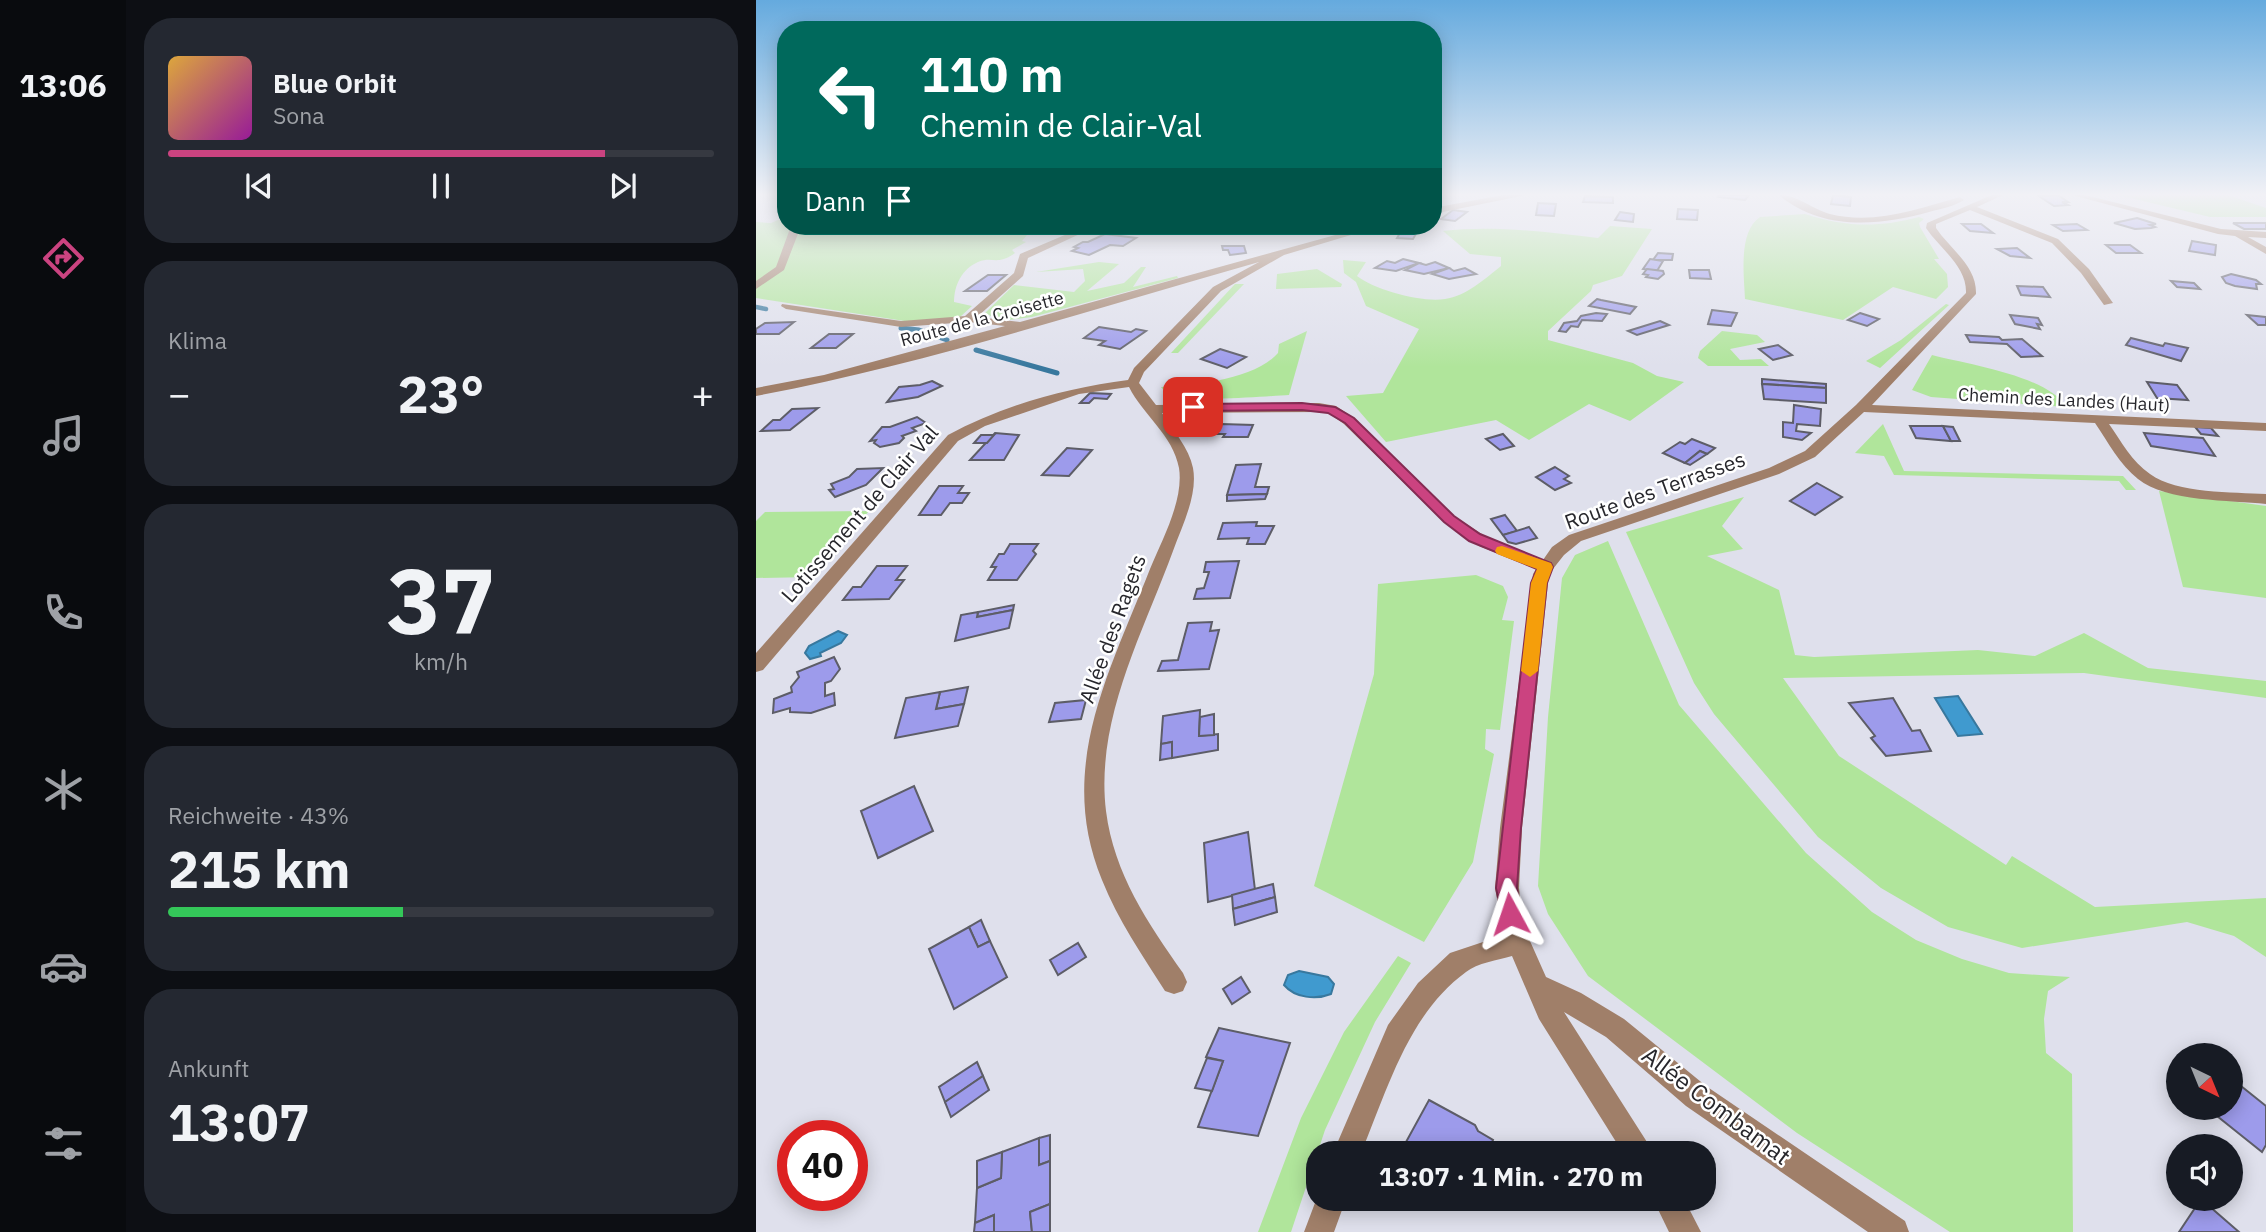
<!DOCTYPE html>
<html lang="de">
<meta charset="utf-8">
<style>
body{margin:0;font-family:"IBM Plex Sans",sans-serif;background:#242831;color:#f1f3f6;height:100vh;display:flex;flex-direction:column;font-size:26px;white-space:nowrap}
*{box-sizing:border-box;margin:0}
p{font-size:23px;color:#9ea1a6}
.icon{flex:none;width:38px;height:38px;fill:none;stroke:currentColor;stroke-width:2;stroke-linecap:round;stroke-linejoin:round}
.map{position:relative;flex:1;overflow:hidden}
.sheet{display:flex;flex-direction:column;gap:18px;padding:18px;background:#0d0f14;width:630px}
.sheet>*{flex:none}
.hud{position:absolute;left:21px;top:21px;width:665px;height:214px;border-radius:28px;box-shadow:0 4px 18px #0003;background:#00695c;color:#fff;overflow:hidden}
.needle{width:46px;rotate:137deg}
.buttons{position:absolute;left:1410px;top:1043px;display:grid;gap:14px}
.buttons a{display:grid;place-items:center;width:77px;height:77px;border-radius:50%;background:#171b24;box-shadow:0 4px 18px #0003;font-size:35px}
.speed{position:absolute;left:21px;top:1120px;display:flex;gap:14px;font-size:35px;font-weight:700;text-align:center}
.speed>*{display:grid;place-content:center;width:91px;height:91px;border-radius:50%;background:#171b24;box-shadow:0 4px 18px #0003;line-height:1}
.speed .limit{border:10px solid #d22;background:#fff;color:#111}
.pin{position:absolute;display:grid;place-items:center;width:60px;height:60px;color:#fff;margin:-30px;border-radius:14px;box-shadow:0 4px 10px #0006}
.me{position:absolute;width:77px;margin:-38px;rotate:355deg;stroke-linejoin:round;filter:drop-shadow(0 0 5px #0008)}
.turn{display:flex;align-items:center;gap:24px;height:147px;padding:0 28px;font-size:32px}
.turn .icon{width:91px;height:91px;stroke-width:2.5}
.turn b{display:block;font-size:49px;line-height:60px}
.then{display:flex;align-items:center;height:66px;padding:0 28px;background:#0003;gap:14px;font-size:26px}
.big{font-size:52px;font-weight:700;line-height:1.1}
.sheet .tile{flex:1;display:flex;flex-direction:column;justify-content:center;gap:10px;min-width:0;padding:0 24px;border-radius:28px;background:#242831}
.sheet .dial{align-items:center;gap:0}
.dial b{font-size:91px;line-height:1}
.song{display:flex;align-items:center;gap:21px}
.cover{width:84px;height:84px;border-radius:10px;background:linear-gradient(135deg,hsl(40 70% 55%),hsl(300 70% 35%))}
.played{height:7px;border-radius:4px;background:linear-gradient(90deg,#cb4380 80%,#363941 80%)}
.keys{display:flex;justify-content:space-around;direction:ltr}
.heat{display:flex;justify-content:space-between;align-items:center;font-size:38px;direction:ltr}
.charge{height:10px;border-radius:5px;background:linear-gradient(90deg,#34c759 43%,#363941 0)}
.trip{position:absolute;left:550px;top:1141px;width:410px;height:70px;border-radius:28px;background:#171b24;box-shadow:0 4px 18px #0003;font-weight:700;line-height:70px;text-align:center}
main{display:flex;flex:1;min-height:0}
.dock{display:flex;flex-direction:column;width:126px;justify-content:space-around;align-items:center;background:#090b0e;color:#9ea1a6}
.dock .icon{width:49px;height:49px}
.dock .active{color:#cb4380}
.dock b{font-size:32px;color:#f1f3f6}
.map>svg:first-child{display:block}
.green{fill:#b0e59b}
.water{fill:#409acf;stroke:#38789e;stroke-width:2}
.lines{fill:none;stroke-linecap:round;stroke-linejoin:round}
.stream-far1{stroke:#38789e;stroke-width:4.5}
.stream{stroke:#38789e;stroke-width:5}
.building{fill:#9d9beb;stroke:#5d5d67;stroke-width:2}
.minor{fill:#a07f69;fill-rule:evenodd}
.route{fill:#cb4380;stroke:#842c53;stroke-width:2}
.slow{fill:#f59e0b}
.labels{text-anchor:middle;stroke-width:5;stroke-linejoin:round;paint-order:stroke}
.far-street-label{font-size:18px;fill:#27272c;stroke:#fff}
.street-label{font-size:21px;fill:#27272c;stroke:#fff}
.near-street-label{font-size:24px;fill:#27272c;stroke:#fff}
</style>
<main>
<nav class="dock">
<b>13:06</b>
<svg class="icon active" aria-label="directions" viewBox="0 0 24 24"><path d="M12 3l9 9-9 9-9-9zM9 14v-3h6M13 9l2 2-2 2"/></svg>
<svg class="icon" aria-label="music" viewBox="0 0 24 24"><path d="M9 18V5l10-2v13"/><circle cx="6" cy="18" r="3"/><circle cx="16" cy="16" r="3"/></svg>
<svg class="icon" aria-label="phone" viewBox="0 0 24 24"><path d="M5 4h4l2 5-3 2q2 4 5 5l2-3 5 2v4C11 20 4 13 5 4z"/></svg>
<svg class="icon" aria-label="climate" viewBox="0 0 24 24"><path d="M12 3v18M4 7l16 10M4 17L20 7"/></svg>
<svg class="icon" aria-label="car" viewBox="0 0 24 24"><path d="M5 17H2v-5l4-1 3-4h7l3 4 3 1v5h-3M9 17h6M6 11h13"/><circle cx="7" cy="17" r="2"/><circle cx="17" cy="17" r="2"/></svg>
<svg class="icon" aria-label="filters" viewBox="0 0 24 24"><path d="M4 7h16M4 17h16"/><circle cx="9" cy="7" r="2"/><circle cx="15" cy="17" r="2"/></svg>
</nav>
<section class="sheet">
<div class="tile">
<div class="song"><i class="cover"></i><div><b>Blue Orbit</b><p>Sona</p></div></div>
<div class="played"></div>
<div class="keys"><svg class="icon" aria-label="previous" viewBox="0 0 24 24"><path d="M18 5L8 12l10 7zM5 5v14"/></svg><svg class="icon" aria-label="pause" viewBox="0 0 24 24"><path d="M8 5v14M16 5v14"/></svg><svg class="icon" aria-label="next" viewBox="0 0 24 24"><path d="M6 5l10 7-10 7zM19 5v14"/></svg></div>
</div>
<div class="tile"><p>Klima</p>
<div class="heat"><a>−</a><b class="big">23°</b><a>+</a></div>
</div>
<div class="tile dial"><b>37</b><p>km/h</p></div>
<div class="tile"><p>Reichweite · 43%</p><b class="big">215 km</b><div class="charge"></div></div>
<div class="tile"><p>Ankunft</p><b class="big">13:07</b></div>
</section>
<div class="map">
<svg width="1510" height="1232" viewBox="0 0 1510 1232">
<rect width="100%" height="100%" fill="#dfe0ec"/>
<!-- green -->
<g class="green">
<polygon points="1362,195 1472,195 1510,208 1510,217 1454,217"/>
<path d="M 1049,214 C 1089,227 1122,228 1163,217 L 1168,219 L 1163,223 L 1164,227 L 1183,259 L 1178,259 L 1191,274 L 1192,287 L 1180,299 L 1137,287 L 1087,320 L 989,299 C 988,275 982,232 1004,217 Z"/>
<path d="M 29,217 L 30,226 L 329,226 L 320,230 L 271,235 L 266,241 L 270,242 L 256,250 L 259,253 C 241,266 237,256 222,262 C 206,269 198,285 198,302 L 216,306 L 204,317 L 155,322 L 0,298 L 0,222 L 15,223 Z"/>
<path d="M 854,226 L 896,229 L 866,276 L 837,285 L 835,291 L 792,331 L 792,340 L 877,363 L 901,376 L 928,382 L 874,421 L 833,404 L 773,440 L 740,420 L 630,442 L 590,396 L 627,393 L 663,329 L 610,306 L 600,282 L 588,273 L 587,260 L 610,262 L 601,276 C 619,290 667,303 689,299 C 710,296 729,279 745,266 L 745,257 L 714,254 L 687,231 C 737,225 791,232 842,238 Z"/>
<polygon points="343,262 363,264 331,291 368,283 385,267 390,267 377,287 421,276 422,278 276,317 245,321 229,313 258,285 318,292 329,281 327,269 280,272"/>
<polygon points="561,269 586,284 585,287 520,289 521,274"/>
<polygon points="479,284 488,284 422,353 415,353"/>
<polygon points="1190,304 1193,305 1124,368 1110,361 1145,340"/>
<path d="M 551,331 L 533,395 C 509,396 416,406 405,387 C 437,386 500,379 522,353 L 523,344 Z"/>
<polygon points="966,331 1001,335 1009,342 974,349 984,360 1005,359 1013,366 952,366 942,358 944,351"/>
<path d="M 1176,355 C 1210,364 1293,376 1310,407 L 1175,397 L 1156,390 Z"/>
<polygon points="1127,424 1148,471 1367,476 1380,490 1370,490 1363,481 1138,475 1128,456 1099,453"/>
<polygon points="1403,491 1510,506 1510,598 1427,587"/>
<polygon points="988,497 966,526 987,549 951,556 1023,590 1039,655 1058,657 1222,650 1279,656 1328,633 1392,668 1510,681 1510,698 1328,673 1027,678 1083,756 1250,865 1256,856 1339,907 1510,898 1510,957 1478,936 1431,922 1266,948 1192,927 1125,888 1062,837 958,714 938,683 870,532"/>
<polygon points="113,511 57,577 0,578 0,521 9,512"/>
<polygon points="852,541 923,705 1050,853 1116,912 1160,940 1206,959 1253,973 1314,977 1292,991 1288,1019 1290,1053 1316,1074 1317,1232 1194,1232 1041,1133 832,976 792,914 782,886 792,717 806,578 819,555"/>
<polygon points="720,575 747,586 752,597 746,620 758,621 744,730 730,729 729,749 738,754 717,862 668,942 558,886 618,674 622,584"/>
<polygon points="642,956 655,963 619,1022 569,1130 535,1232 502,1232 545,1118 588,1032"/>
</g>
<!-- water -->
<g class="water">
<polygon points="82,631 91,635 85,643 64,653 65,656 54,659 49,653 53,646"/>
<polygon points="1202,696 1226,734 1202,736 1179,698"/>
<path d="M 543,971 L 572,977 L 578,984 L 575,994 C 560,1000 539,998 528,985 L 532,975 Z"/>
</g>
<g class="lines">
<!-- stream-far1 -->
<polyline class="stream-far1" points="0,307 10,309"/>
<!-- stream -->
<g class="stream">
<polyline points="145,328 163,330 191,340"/>
<polyline points="220,350 301,373"/>
</g>
</g>
<!-- building -->
<g class="building">
<polygon points="963,195 993,195 989,200 962,197"/>
<polygon points="1077,195 1095,197 1094,206 1075,204"/>
<polygon points="1302,195 1312,202 1306,202 1312,205 1298,206 1283,196"/>
<polygon points="829,196 857,197 857,203 827,202"/>
<polygon points="782,203 800,204 798,216 780,215"/>
<polygon points="922,209 942,210 941,220 921,219"/>
<polygon points="697,210 711,212 699,221 685,219"/>
<polygon points="864,212 878,214 877,222 859,220"/>
<polygon points="1381,218 1400,224 1394,225 1399,227 1395,228 1379,229 1358,223"/>
<polygon points="1477,223 1510,223 1510,229 1488,229"/>
<polygon points="1206,224 1225,224 1237,233 1214,231"/>
<polygon points="1321,224 1331,230 1307,231 1297,225"/>
<polygon points="635,226 642,226 664,227 657,239 641,238 644,233 621,232 632,230"/>
<polygon points="349,234 380,238 367,246 354,245 333,255 316,251 322,248 318,247 327,242 332,242"/>
<polygon points="1436,241 1460,245 1459,255 1433,251"/>
<polygon points="1350,245 1374,245 1385,253 1360,253"/>
<polygon points="466,246 488,246 490,253 474,255 472,250 467,250"/>
<polygon points="1261,248 1274,258 1254,256 1241,249"/>
<polygon points="902,253 917,254 916,260 897,260"/>
<polygon points="647,259 663,263 640,271 619,268 631,261 639,263"/>
<polygon points="894,259 907,261 901,271 887,269"/>
<polygon points="679,262 693,268 668,274 649,270 663,263 670,265"/>
<polygon points="693,268 698,271 709,268 720,274 693,279 676,274"/>
<polygon points="891,269 907,271 908,274 902,279 890,277 892,275 887,274"/>
<polygon points="933,270 953,270 955,279 934,278"/>
<polygon points="1475,274 1500,280 1505,284 1500,284 1501,289 1479,286 1470,283 1466,277"/>
<polygon points="232,275 250,275 231,291 209,291"/>
<polygon points="1415,281 1438,283 1444,289 1421,287"/>
<polygon points="1261,286 1287,287 1294,297 1265,295"/>
<polygon points="841,299 845,300 880,307 874,314 833,306"/>
<polygon points="956,310 981,313 975,326 952,324"/>
<polygon points="840,313 851,314 846,321 826,320 822,327 815,326 810,332 803,331 808,323 821,321 825,316"/>
<polygon points="1104,313 1123,319 1111,326 1092,320"/>
<polygon points="1254,315 1282,318 1286,325 1281,324 1284,329 1259,324"/>
<polygon points="1491,315 1510,317 1510,325 1502,325"/>
<polygon points="904,321 913,325 881,335 872,331"/>
<polygon points="38,322 23,334 0,334 0,329 9,323"/>
<polygon points="343,327 375,332 380,329 390,331 364,349 343,345 349,341 328,338"/>
<polygon points="73,334 97,334 80,348 55,348"/>
<polygon points="1210,335 1243,337 1246,340 1266,339 1286,356 1265,357 1251,344 1214,342"/>
<polygon points="1375,338 1407,346 1409,343 1432,348 1425,361 1370,345"/>
<polygon points="1022,345 1036,355 1017,360 1003,349"/>
<polygon points="464,349 490,357 471,368 445,359"/>
<polygon points="1006,379 1070,384 1070,388 1006,384"/>
<polygon points="176,381 186,386 162,397 131,402 143,387 164,385"/>
<polygon points="1391,382 1421,385 1432,400 1401,398"/>
<polygon points="1006,384 1070,388 1070,403 1008,399"/>
<polygon points="334,393 355,394 351,399 338,398 333,403 324,403"/>
<polygon points="1038,405 1065,409 1064,426 1041,424 1040,431 1055,433 1046,440 1027,437 1027,422 1037,423"/>
<polygon points="62,408 34,430 5,431 17,420 24,420 36,409"/>
<polygon points="161,417 170,423 156,428 160,431 146,436 148,438 143,443 124,447 118,443 120,440 114,441 126,427 134,427"/>
<polygon points="465,424 497,425 492,437 467,437 469,434 460,434"/>
<polygon points="1154,426 1187,426 1195,441 1160,438"/>
<polygon points="1187,426 1197,427 1204,441 1195,441"/>
<polygon points="1439,427 1455,428 1462,436 1445,434"/>
<polygon points="239,433 263,435 248,460 214,460"/>
<polygon points="1388,433 1447,438 1459,456 1395,446"/>
<polygon points="747,434 758,446 744,450 730,439"/>
<polygon points="225,435 238,435 231,443 218,443"/>
<polygon points="936,439 959,448 951,454 944,451 929,463 907,453 924,442 929,444"/>
<polygon points="311,448 336,450 313,476 286,475"/>
<polygon points="944,451 951,454 934,465 929,463"/>
<polygon points="505,464 499,487 513,487 511,494 471,495 480,465"/>
<polygon points="799,467 813,476 808,479 815,483 799,490 780,477"/>
<polygon points="127,468 110,485 79,497 73,490 78,489 75,484 93,477 101,469"/>
<polygon points="1061,483 1086,497 1059,515 1034,501"/>
<polygon points="183,486 207,486 202,493 213,493 206,503 194,503 185,515 163,515"/>
<polygon points="511,494 509,499 471,501 471,495"/>
<polygon points="749,515 761,531 747,535 735,519"/>
<polygon points="501,522 500,526 518,526 509,544 491,544 493,538 462,539 467,523"/>
<polygon points="773,527 781,538 760,544 752,542 747,535"/>
<polygon points="254,544 282,544 277,551 280,554 261,580 232,580 240,567 235,567 243,554 248,554"/>
<polygon points="483,561 474,598 438,599 441,589 448,588 453,572 448,572 450,562"/>
<polygon points="121,566 151,566 140,580 148,580 133,599 87,600 97,587 105,587"/>
<polygon points="258,605 257,610 221,617 222,612"/>
<polygon points="257,610 253,628 199,641 205,615 222,612 221,617"/>
<polygon points="456,622 454,631 463,630 453,669 402,671 406,661 422,660 432,623"/>
<polygon points="78,657 84,669 75,681 69,683 69,696 78,693 79,705 55,713 34,712 34,708 17,713 18,699 36,692 35,687 43,677 41,672"/>
<polygon points="212,687 208,704 180,709 184,692"/>
<polygon points="184,692 180,709 208,704 202,726 139,738 150,698"/>
<polygon points="1137,698 1156,731 1164,730 1175,751 1130,756 1115,738 1119,736 1093,703"/>
<polygon points="330,700 325,719 293,722 299,703"/>
<polygon points="444,710 443,736 462,734 462,750 416,758 416,742 405,744 407,716"/>
<polygon points="458,714 458,735 443,736 444,717"/>
<polygon points="416,742 416,758 404,760 405,744"/>
<polygon points="158,786 177,831 122,858 105,811"/>
<polygon points="492,832 499,890 452,902 448,843"/>
<polygon points="517,884 519,897 477,909 476,895"/>
<polygon points="519,897 521,912 479,925 477,909"/>
<polygon points="225,920 234,941 222,947 213,927"/>
<polygon points="213,927 222,947 234,941 251,977 198,1009 173,949"/>
<polygon points="322,943 330,957 302,975 294,960"/>
<polygon points="485,977 494,992 476,1004 467,989"/>
<polygon points="463,1028 534,1043 502,1136 442,1127 467,1061 450,1057"/>
<polygon points="451,1058 467,1061 456,1091 439,1088"/>
<polygon points="221,1062 227,1076 189,1102 183,1087"/>
<polygon points="227,1076 233,1090 195,1117 189,1102"/>
<polygon points="1475,1078 1510,1106 1510,1145 1506,1152 1451,1108 1475,1108"/>
<polygon points="673,1100 719,1125 722,1131 737,1140 731,1153 644,1153"/>
<polygon points="294,1135 294,1161 283,1165 283,1138"/>
<polygon points="283,1138 283,1165 294,1161 294,1204 274,1212 276,1232 238,1232 238,1215 219,1223 221,1188 245,1178 246,1152"/>
<polygon points="246,1152 245,1178 221,1188 221,1161"/>
<polygon points="1445,1199 1483,1232 1423,1232"/>
<polygon points="294,1204 294,1232 276,1232 274,1212"/>
<polygon points="238,1215 238,1232 218,1232 219,1223"/>
</g>
<g class="lines">
<!-- minor -->
<g class="minor">
<polygon points="747,195 770,195 677,214 677,208"/>
<path d="M 1023,195 C 1040,194 1056,209 1074,214 C 1118,225 1162,209 1204,197 L 1208,200 C 1199,206 1184,209 1173,212 C 1123,226 1065,231 1023,195 Z"/>
<path d="M 1236,195 L 1247,195 L 1221,207 L 1302,239 L 1333,269 L 1357,303 L 1348,305 L 1325,273 L 1296,243 L 1214,210 L 1180,224 L 1180,228 C 1194,249 1221,266 1220,294 L 1116,405 L 1510,423 L 1510,431 L 1353,424 C 1365,441 1376,462 1394,474 C 1421,494 1477,492 1510,494 L 1510,504 C 1475,500 1410,502 1382,479 C 1364,465 1352,442 1339,423 L 1108,412 L 1059,457 L 1023,474 L 825,541 L 808,555 L 793,574 L 766,828 L 763,888 L 766,914 L 774,941 L 790,977 L 825,993 L 868,1019 L 950,1086 L 1149,1221 L 1153,1232 L 1112,1232 L 930,1106 L 850,1037 L 808,1012 L 898,1153 L 867,1153 L 783,1019 L 756,956 C 742,960 721,963 710,972 C 652,1014 631,1091 605,1153 L 577,1153 L 632,1025 L 662,983 L 694,953 L 748,935 L 739,888 L 744,828 L 777,574 L 780,569 L 723,546 L 688,522 L 588,424 L 571,412 L 406,413 C 417,430 433,448 437,468 C 442,495 426,526 417,551 C 387,633 339,720 350,811 C 358,874 392,923 427,973 L 431,982 L 427,991 L 418,994 L 409,991 C 386,955 362,920 346,880 C 300,768 353,673 394,569 C 406,540 428,500 423,468 C 417,435 387,415 373,387 L 323,394 L 229,426 L 202,441 L 7,670 L 0,672 L 0,653 L 192,435 C 247,405 310,388 372,380 L 378,368 L 457,287 L 503,262 C 336,309 170,364 0,396 L 0,388 L 68,375 L 249,326 L 212,322 L 145,327 L 30,309 L 25,306 L 26,304 L 145,321 L 209,316 L 258,273 L 264,254 L 330,226 L 341,226 L 272,258 L 267,276 L 221,317 L 264,322 L 612,226 L 625,226 L 528,255 L 465,291 L 388,372 L 383,383 L 400,405 L 563,403 L 580,406 L 598,418 L 698,516 L 735,540 L 787,560 L 796,547 L 813,535 L 1013,468 L 1049,451 L 1100,405 L 1210,293 C 1211,266 1184,249 1170,228 L 1171,223 Z"/>
<polygon points="1316,195 1329,195 1465,229 1510,232 1510,238 1492,237 1510,247 1510,254 1479,236 1462,234"/>
<polygon points="35,226 45,226 28,270 0,289 0,281 20,267"/>
<polygon points="562,1195 562,1199 590,1199 578,1232 548,1232"/>
<polygon points="897,1199 928,1199 945,1232 913,1232"/>
</g>
</g>
<!-- sky -->
<linearGradient id="sky" x2="0" y2="1"><stop stop-color="#65aade"/><stop offset="0.53" stop-color="#f1f1f6"/><stop offset="1" stop-color="#f1f1f6" stop-opacity="0"/></linearGradient>
<rect width="1510" height="367" fill="url(#sky)"/>
<!-- route -->
<polygon class="route" points="546,403 579,407 598,418 698,516 724,534 795,563 797,567 791,583 765,828 761,888 765,914 762,921 754,924 747,921 740,888 775,583 781,569 713,541 688,522 589,423 572,413 546,410 437,411 431,407 437,404"/>
<!-- slow -->
<polygon class="slow" points="746,546 795,563 797,567 791,583 782,671 774,677 765,671 775,583 781,569 741,554 739,551 741,547"/>
<g class="labels">
<!-- far-street labels -->
<g class="far-street-label">
<text transform="translate(226 319) rotate(-15)" y="6">Route de la Croisette</text>
<text transform="translate(1308 400) rotate(3)" y="6">Chemin des Landes (Haut)</text>
</g>
<!-- street labels -->
<g class="street-label">
<text transform="translate(899 491) rotate(-20)" y="7">Route des Terrasses</text>
<text transform="translate(104 514) rotate(-49)" y="7">Lotissement de Clair Val</text>
<text transform="translate(357 629) rotate(-70)" y="7">Allée des Ragets</text>
</g>
<!-- near-street labels -->
<g class="near-street-label">
<text transform="translate(960 1106) rotate(37)" y="8">Allée Combamat</text>
</g>
</g>
</svg>
<div class="buttons">
<a><svg class="needle" viewBox="-14 -14 28 28"><path d="M0-13l5 13h-10z" fill="#e53935"/><path d="M0 13l5-13h-10z" fill="#9ea1a6"/></svg></a>
<a><svg class="icon" aria-label="sound" viewBox="0 0 24 24"><path d="M4 9h4l5-4v14l-5-4H4zM17 9q2 3 0 6"/></svg></a>
</div>
<div class="speed"><div class="limit">40</div></div>
<div class="pin" style="left:437px;top:407px;background:#d93025"><svg class="icon" aria-label="arrive" viewBox="0 0 24 24"><path d="M6 21V4h12l-3 4 3 4H6"/></svg></div>
<svg class="me" style="left:754px;top:914px" viewBox="-20 -20 40 40"><path d="M0-17L14 15 0 8-14 15z" fill="#cb4380" stroke="#fff" stroke-width="4"/></svg>
<div class="trip">13:07 · 1 Min. · 270 m</div>
<div class="hud">
<div class="turn"><svg class="icon" aria-label="left" viewBox="0 0 24 24"><path d="M17 20v-9H6M10 6l-5 5 5 5"/></svg><div><b>110 m</b>Chemin de Clair-Val</div></div>
<div class="then">Dann<svg class="icon" aria-label="arrive" viewBox="0 0 24 24"><path d="M6 21V4h12l-3 4 3 4H6"/></svg></div>
</div>
</div>
</main>
